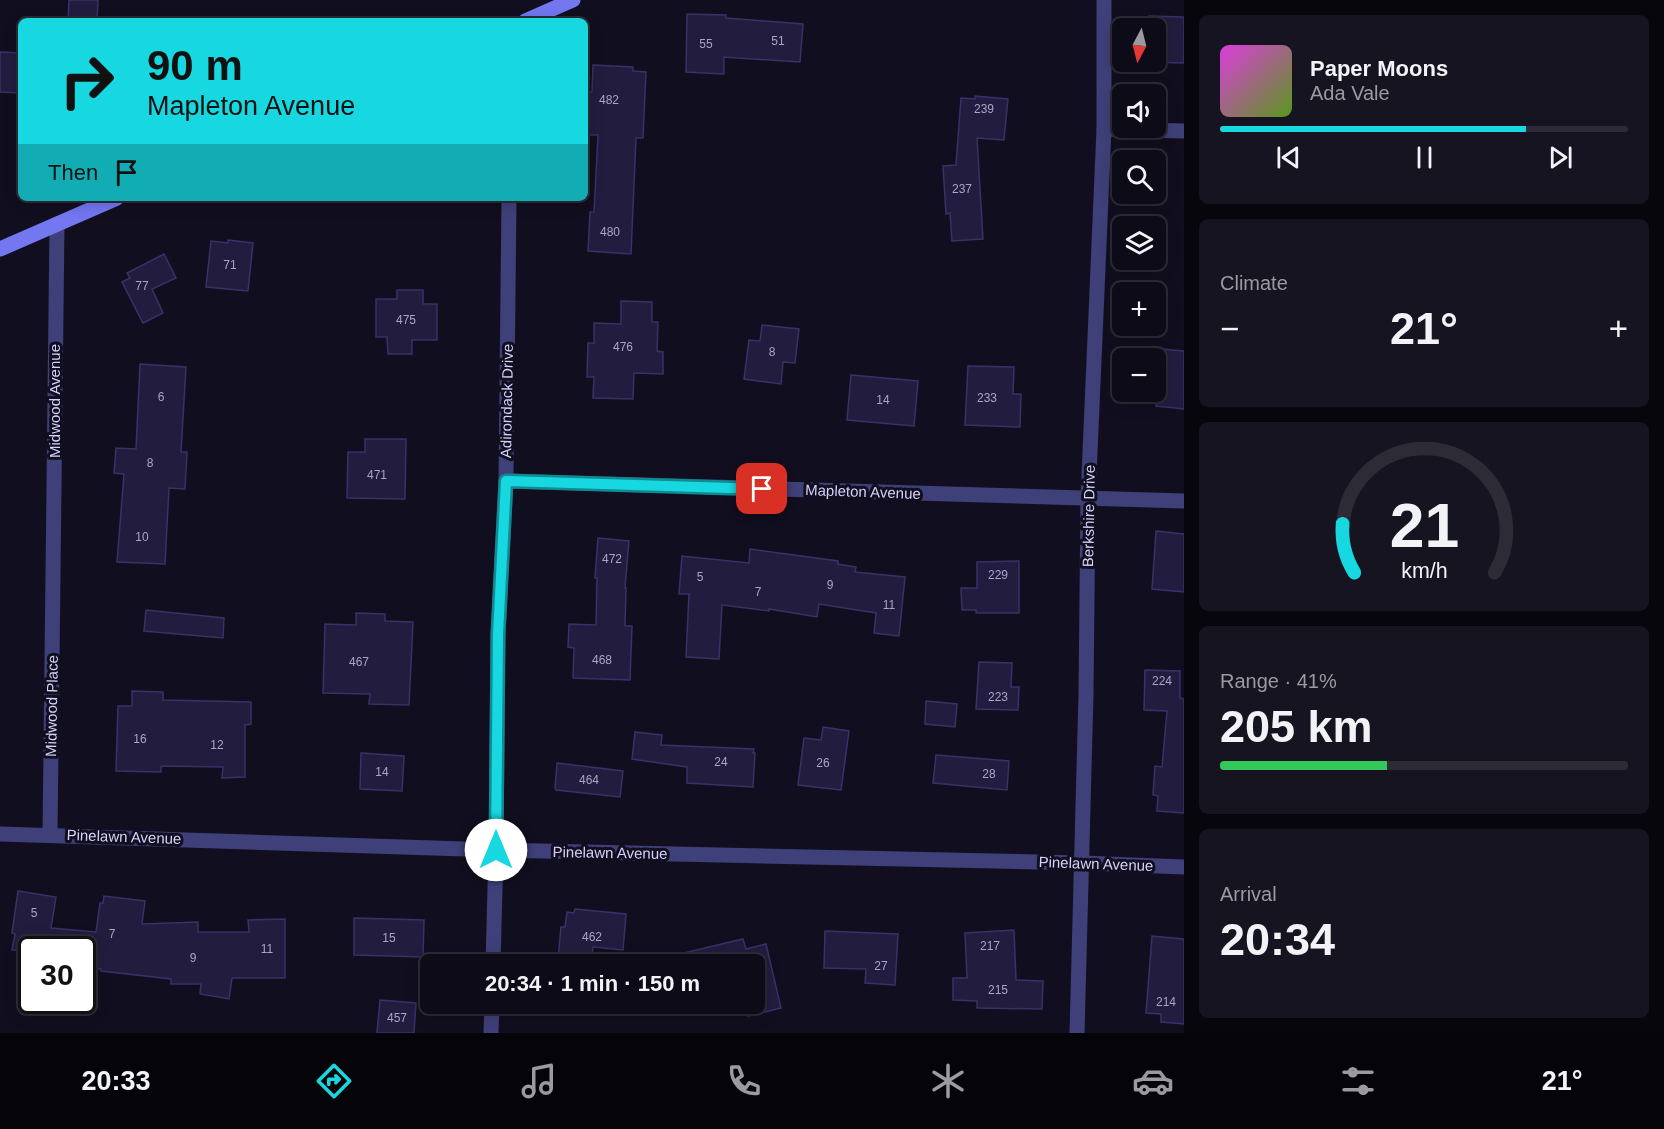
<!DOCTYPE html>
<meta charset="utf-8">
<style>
body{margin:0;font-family:Helvetica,sans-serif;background:#161420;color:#f1f3f6;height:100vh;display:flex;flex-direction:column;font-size:22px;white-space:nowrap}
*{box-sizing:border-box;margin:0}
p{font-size:20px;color:#9a9ba1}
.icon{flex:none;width:33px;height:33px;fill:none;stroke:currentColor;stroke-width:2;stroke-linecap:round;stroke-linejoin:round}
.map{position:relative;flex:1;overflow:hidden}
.details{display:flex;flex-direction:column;gap:15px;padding:15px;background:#07060d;width:480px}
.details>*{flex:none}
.hud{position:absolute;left:18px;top:18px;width:570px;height:183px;border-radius:9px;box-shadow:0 3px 15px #0003,0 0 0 2px #2d2b36;background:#17d8e1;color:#111;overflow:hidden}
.needle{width:39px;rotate:187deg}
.fabs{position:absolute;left:1112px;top:18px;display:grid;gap:12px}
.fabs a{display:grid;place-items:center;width:54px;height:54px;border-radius:9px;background:#0d0b17;box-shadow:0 3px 15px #0003,0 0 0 2px #2d2b36;font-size:30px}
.speed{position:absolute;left:18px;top:936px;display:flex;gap:12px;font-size:30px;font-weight:700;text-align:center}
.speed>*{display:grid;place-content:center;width:78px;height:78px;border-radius:50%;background:#0d0b17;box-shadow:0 3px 15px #0003,0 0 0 2px #2d2b36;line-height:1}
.speed .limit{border:3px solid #111;border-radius:9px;background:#fff;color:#111}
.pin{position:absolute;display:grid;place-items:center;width:51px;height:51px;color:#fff;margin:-26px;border-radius:12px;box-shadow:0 3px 9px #0006}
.me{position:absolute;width:66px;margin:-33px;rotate:0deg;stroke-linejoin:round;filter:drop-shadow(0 0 4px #0008)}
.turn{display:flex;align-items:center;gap:21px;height:126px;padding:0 30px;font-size:27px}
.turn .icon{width:78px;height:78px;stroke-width:2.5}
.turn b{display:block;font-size:42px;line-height:51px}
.then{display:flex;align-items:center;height:57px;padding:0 30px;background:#0003;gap:12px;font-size:22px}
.big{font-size:45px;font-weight:700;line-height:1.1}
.details .widget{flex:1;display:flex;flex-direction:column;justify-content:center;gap:9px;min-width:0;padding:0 21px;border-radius:9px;background:#161420}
.details .dial{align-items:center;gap:0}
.dial svg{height:156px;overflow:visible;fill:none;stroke:#2d2b36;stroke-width:7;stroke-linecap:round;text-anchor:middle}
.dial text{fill:#f1f3f6;stroke:none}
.song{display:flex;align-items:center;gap:18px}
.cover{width:72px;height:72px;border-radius:9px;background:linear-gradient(135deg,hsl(300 70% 55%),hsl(90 70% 35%))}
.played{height:6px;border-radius:3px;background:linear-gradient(90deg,#17d8e1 75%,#2d2b36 75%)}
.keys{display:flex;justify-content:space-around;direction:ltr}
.heat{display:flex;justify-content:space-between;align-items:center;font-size:33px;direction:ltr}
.charge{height:9px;border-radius:4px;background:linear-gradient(90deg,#34c759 41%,#2d2b36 0)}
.trip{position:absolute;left:420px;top:954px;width:345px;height:60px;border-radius:9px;background:#0d0b17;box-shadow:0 3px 15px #0003,0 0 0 2px #2d2b36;font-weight:700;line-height:60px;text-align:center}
.tab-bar{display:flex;height:96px;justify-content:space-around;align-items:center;background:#050409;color:#9a9ba1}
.tab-bar .icon{width:42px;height:42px}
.tab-bar .active{color:#17d8e1}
.tab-bar b{font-size:27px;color:#f1f3f6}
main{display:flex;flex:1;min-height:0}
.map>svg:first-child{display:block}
.building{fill:#221d3e;stroke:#393168;stroke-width:1.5}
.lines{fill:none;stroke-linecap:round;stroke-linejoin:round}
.street{stroke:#3f4079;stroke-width:15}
.secondary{stroke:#7377f0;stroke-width:15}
.route-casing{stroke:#0f8c92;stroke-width:15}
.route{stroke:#17d8e1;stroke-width:10}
.labels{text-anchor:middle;stroke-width:6;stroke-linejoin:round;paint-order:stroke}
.number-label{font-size:12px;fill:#a8a5cb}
.street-label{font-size:15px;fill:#d4d2fa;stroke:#110f1f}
</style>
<main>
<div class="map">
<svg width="1184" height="1033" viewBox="0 0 1184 1033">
<rect width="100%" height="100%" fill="#110f1f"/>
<!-- building -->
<g class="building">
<polygon points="69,0 98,0 97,21 68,21"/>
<polygon points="687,14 726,15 726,18 803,24 800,62 724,57 724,74 686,72"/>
<polygon points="1149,16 1184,17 1184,63 1147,62 1155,62 1155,28 1148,28"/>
<polygon points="0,52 21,53 21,93 0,92"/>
<polygon points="593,65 633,67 633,71 646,72 643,138 636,138 631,254 588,251 590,212 594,212 598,135 585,135 587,92 592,92"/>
<polygon points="975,96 1008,99 1004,140 977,138 983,239 952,241 950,213 946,214 943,166 956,165 961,98 975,99"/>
<polygon points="228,240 253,243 248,291 206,287 211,241 228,243"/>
<polygon points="164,254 176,278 152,289 163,313 143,323 122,282 130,278 127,273"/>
<polygon points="397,290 423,290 423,304 437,304 437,340 412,340 412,354 388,354 387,337 376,337 376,299 397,299"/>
<polygon points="621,301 652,302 652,322 658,322 657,351 663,352 663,374 634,373 633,399 593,398 594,377 587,377 588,343 594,343 594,323 621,324"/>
<polygon points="762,325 799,329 795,363 783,362 781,384 744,379 749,340 760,341"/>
<polygon points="1161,349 1184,351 1184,409 1156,406"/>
<polygon points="140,364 186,367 181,452 187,452 185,489 169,488 165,564 117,562 124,474 114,473 116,448 136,449"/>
<polygon points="968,366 1014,367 1013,394 1021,394 1020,427 965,425"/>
<polygon points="851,375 918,381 914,426 847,420"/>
<polygon points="365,439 406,439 405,499 347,498 348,452 365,452"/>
<polygon points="1156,531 1184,534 1184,592 1152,589"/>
<polygon points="598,538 629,541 625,588 626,588 625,626 632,626 630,680 573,678 574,648 568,647 569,624 596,625 597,578 595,578"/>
<polygon points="750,549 838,561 838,564 856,567 855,572 905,577 899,636 874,633 876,613 819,604 817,617 769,609 769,611 722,605 719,659 686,657 689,594 679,594 682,556 749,563"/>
<polygon points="1019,561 1019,613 976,613 976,610 962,610 961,588 977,588 977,562"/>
<polygon points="146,610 224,618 223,638 144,631"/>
<polygon points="356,613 385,614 385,621 413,622 409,705 369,704 370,694 323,693 325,624 356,625"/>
<polygon points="979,662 1012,663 1011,687 1019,687 1018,710 976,709"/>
<polygon points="1145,670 1180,671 1180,698 1184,699 1184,813 1157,811 1158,796 1153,795 1155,766 1162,767 1167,711 1144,710"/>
<polygon points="132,691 163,692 163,700 251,702 251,724 245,725 245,777 222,778 223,767 161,766 161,772 116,771 118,706 132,706"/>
<polygon points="926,701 957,704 955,727 925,724"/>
<polygon points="823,727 849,731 841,790 798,785 804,738 821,740"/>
<polygon points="635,732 662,735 661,745 754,749 753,753 755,753 753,787 687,783 687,767 632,759"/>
<polygon points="361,753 404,756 402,791 360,789"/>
<polygon points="936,755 1009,761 1007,790 933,783"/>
<polygon points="557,763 623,771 620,797 556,790 555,788"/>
<polygon points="18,891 56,897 51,928 96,932 100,903 103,903 104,896 145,901 142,924 198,922 198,932 249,932 248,920 285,919 285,978 232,978 229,999 200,994 201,984 171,984 171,979 101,971 101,969 82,967 82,950 12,950 15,934 12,933"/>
<polygon points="575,909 626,914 623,950 593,947 591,962 558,959 561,927 565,927 567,912 574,913"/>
<polygon points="354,918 424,920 423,957 354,955"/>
<polygon points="1014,930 1016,980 1043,981 1042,1009 977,1008 977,1001 953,1000 953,978 967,978 965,933"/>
<polygon points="825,931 898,934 895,985 865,983 866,969 824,968"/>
<polygon points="1152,936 1184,939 1184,1024 1161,1022 1161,1014 1146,1013"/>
<polygon points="743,939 746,949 766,944 781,1008 748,1016 745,1004 754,1004 754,964 672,964 671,956"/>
<polygon points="380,1000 416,1003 414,1033 377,1033"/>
</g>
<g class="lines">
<!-- street -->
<g class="street">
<polyline points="1104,129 1184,131"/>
<polyline points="506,481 1184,501"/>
<polyline points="0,834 496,850 1082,863 1184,867"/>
<polyline points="50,835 57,224"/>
<polyline points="493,964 496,850 498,634 506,481 509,198"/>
<polyline points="491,1033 492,1004"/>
<polyline points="1077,1033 1086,694 1088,499 1104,129 1104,0"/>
</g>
<!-- secondary -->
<g class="secondary">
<polyline points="525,21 573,0"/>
<polyline points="0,249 117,198"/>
</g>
</g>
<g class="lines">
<!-- route casing -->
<g class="route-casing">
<polyline id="route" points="496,850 498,634 506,481 762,489"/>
</g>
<!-- route -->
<use href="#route" class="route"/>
</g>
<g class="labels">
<!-- number labels -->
<g class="number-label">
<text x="778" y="45">51</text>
<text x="706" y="48">55</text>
<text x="609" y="104">482</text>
<text x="984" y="113">239</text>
<text x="962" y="193">237</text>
<text x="610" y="236">480</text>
<text x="230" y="269">71</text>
<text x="142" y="290">77</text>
<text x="406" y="324">475</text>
<text x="623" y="351">476</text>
<text x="772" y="356">8</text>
<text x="161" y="401">6</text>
<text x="987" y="402">233</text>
<text x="883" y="404">14</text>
<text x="150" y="467">8</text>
<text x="377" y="479">471</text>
<text x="142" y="541">10</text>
<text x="612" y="563">472</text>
<text x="998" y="579">229</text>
<text x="700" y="581">5</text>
<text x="830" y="589">9</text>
<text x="758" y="596">7</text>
<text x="889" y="609">11</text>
<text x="602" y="664">468</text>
<text x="359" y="666">467</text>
<text x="1162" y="685">224</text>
<text x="998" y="701">223</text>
<text x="140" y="743">16</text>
<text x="217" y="749">12</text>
<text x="721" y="766">24</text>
<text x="823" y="767">26</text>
<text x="382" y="776">14</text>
<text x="989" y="778">28</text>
<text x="589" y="784">464</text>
<text x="34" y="917">5</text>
<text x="112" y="938">7</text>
<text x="592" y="941">462</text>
<text x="389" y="942">15</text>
<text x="990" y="950">217</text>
<text x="267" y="953">11</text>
<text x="193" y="962">9</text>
<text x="881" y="970">27</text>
<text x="998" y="994">215</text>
<text x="1166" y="1006">214</text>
<text x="397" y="1022">457</text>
</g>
<!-- street labels -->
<g class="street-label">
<text transform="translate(55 401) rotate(-90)" y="5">Midwood Avenue</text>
<text transform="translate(507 401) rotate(-89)" y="5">Adirondack Drive</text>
<text transform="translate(863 492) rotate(2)" y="5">Mapleton Avenue</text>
<text transform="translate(1089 516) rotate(-89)" y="5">Berkshire Drive</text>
<text transform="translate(52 706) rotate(-89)" y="5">Midwood Place</text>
<text transform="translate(124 837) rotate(2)" y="5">Pinelawn Avenue</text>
<text transform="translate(610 853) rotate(1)" y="5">Pinelawn Avenue</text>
<text transform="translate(1096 864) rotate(2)" y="5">Pinelawn Avenue</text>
</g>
</g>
</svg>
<div class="fabs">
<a><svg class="needle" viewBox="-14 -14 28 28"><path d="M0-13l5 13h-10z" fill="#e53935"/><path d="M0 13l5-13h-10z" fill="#9a9ba1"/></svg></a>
<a><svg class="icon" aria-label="sound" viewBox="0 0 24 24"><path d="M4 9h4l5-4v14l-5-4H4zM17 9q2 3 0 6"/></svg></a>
<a><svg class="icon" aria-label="search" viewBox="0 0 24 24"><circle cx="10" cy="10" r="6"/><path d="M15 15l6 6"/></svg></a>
<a><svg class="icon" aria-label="layers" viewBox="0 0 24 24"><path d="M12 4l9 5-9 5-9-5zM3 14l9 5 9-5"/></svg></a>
<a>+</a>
<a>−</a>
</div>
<div class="speed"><div class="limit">30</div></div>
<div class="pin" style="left:762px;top:489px;background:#d93025"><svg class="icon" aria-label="arrive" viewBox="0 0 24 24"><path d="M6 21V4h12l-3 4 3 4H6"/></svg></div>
<svg class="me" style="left:496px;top:850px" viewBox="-20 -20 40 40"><circle r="19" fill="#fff"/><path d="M0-13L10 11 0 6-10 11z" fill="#17d8e1"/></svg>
<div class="trip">20:34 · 1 min · 150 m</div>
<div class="hud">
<div class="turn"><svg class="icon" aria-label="right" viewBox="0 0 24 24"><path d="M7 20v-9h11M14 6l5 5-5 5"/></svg><div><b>90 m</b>Mapleton Avenue</div></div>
<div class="then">Then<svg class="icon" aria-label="arrive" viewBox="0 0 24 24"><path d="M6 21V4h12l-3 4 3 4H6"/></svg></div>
</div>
</div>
<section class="details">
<div class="widget">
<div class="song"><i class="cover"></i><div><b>Paper Moons</b><p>Ada Vale</p></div></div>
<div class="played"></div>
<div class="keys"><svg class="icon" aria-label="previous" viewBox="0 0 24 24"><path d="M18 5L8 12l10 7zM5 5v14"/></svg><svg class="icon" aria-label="pause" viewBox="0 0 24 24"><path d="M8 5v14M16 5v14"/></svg><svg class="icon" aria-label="next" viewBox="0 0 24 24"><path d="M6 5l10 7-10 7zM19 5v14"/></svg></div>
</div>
<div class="widget"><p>Climate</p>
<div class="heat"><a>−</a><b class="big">21°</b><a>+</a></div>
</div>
<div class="widget dial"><svg viewBox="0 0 100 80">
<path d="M14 69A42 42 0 1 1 86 69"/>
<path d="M14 69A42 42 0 0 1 8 44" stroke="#17d8e1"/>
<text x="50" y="56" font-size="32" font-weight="700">21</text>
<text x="50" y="72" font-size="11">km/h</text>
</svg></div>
<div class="widget"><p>Range · 41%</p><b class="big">205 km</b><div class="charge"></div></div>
<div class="widget"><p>Arrival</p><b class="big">20:34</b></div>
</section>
</main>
<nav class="tab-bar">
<b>20:33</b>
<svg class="icon active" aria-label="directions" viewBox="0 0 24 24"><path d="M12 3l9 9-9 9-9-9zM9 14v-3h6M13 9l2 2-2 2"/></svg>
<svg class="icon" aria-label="music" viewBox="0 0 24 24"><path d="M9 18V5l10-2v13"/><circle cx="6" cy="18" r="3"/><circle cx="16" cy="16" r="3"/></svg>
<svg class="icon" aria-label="phone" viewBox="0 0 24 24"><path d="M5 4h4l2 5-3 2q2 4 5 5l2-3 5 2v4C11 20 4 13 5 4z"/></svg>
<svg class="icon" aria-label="climate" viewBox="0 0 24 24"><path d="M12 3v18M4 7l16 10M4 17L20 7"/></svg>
<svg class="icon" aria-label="car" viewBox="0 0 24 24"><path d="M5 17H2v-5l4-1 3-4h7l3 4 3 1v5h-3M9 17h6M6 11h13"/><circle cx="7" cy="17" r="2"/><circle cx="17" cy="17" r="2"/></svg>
<svg class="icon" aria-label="filters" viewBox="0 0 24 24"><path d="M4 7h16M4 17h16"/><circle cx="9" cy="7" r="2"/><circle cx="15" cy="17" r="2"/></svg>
<b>21°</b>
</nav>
